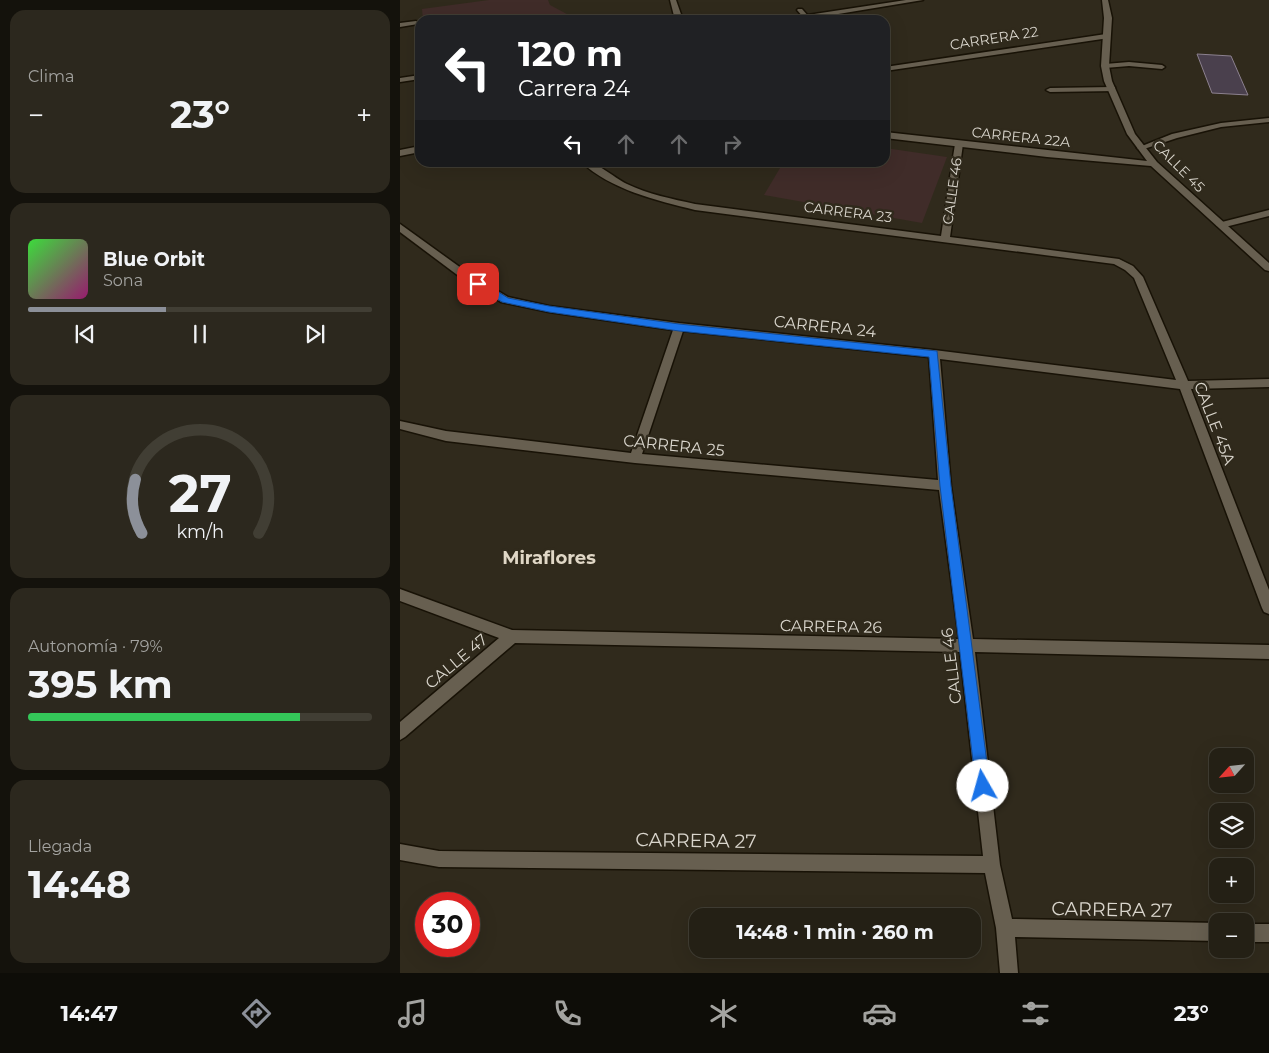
<!DOCTYPE html>
<html lang="es">
<meta charset="utf-8">
<style>
body{margin:0;font-family:Montserrat,sans-serif;background:#2c281e;color:#f1f3f6;height:100vh;display:flex;flex-direction:column;font-size:19px;white-space:nowrap}
*{box-sizing:border-box;margin:0}
p{font-size:16px;color:#a3a3a0}
.icon{flex:none;width:28px;height:28px;fill:none;stroke:currentColor;stroke-width:2;stroke-linecap:round;stroke-linejoin:round}
.map{position:relative;flex:1;overflow:hidden}
.panel{display:flex;flex-direction:column;gap:10px;padding:10px;background:#14120c;width:400px}
.panel>*{flex:none}
.hud{position:absolute;left:15px;top:15px;width:475px;height:152px;border-radius:15px;box-shadow:0 5px 20px #0002,0 0 0 1px #413e34;background:#202124;color:#fff;overflow:hidden}
.needle{width:32px;rotate:243deg}
.fabs{position:absolute;left:809px;top:748px;display:grid;gap:10px}
.fabs a{display:grid;place-items:center;width:45px;height:45px;border-radius:10px;background:#242015;box-shadow:0 5px 20px #0002,0 0 0 1px #413e34;font-size:25px}
.speed{position:absolute;left:15px;top:892px;display:flex;gap:10px;font-size:25px;font-weight:700;text-align:center}
.speed>*{display:grid;place-content:center;width:65px;height:65px;border-radius:50%;background:#242015;box-shadow:0 5px 20px #0002,0 0 0 1px #413e34;line-height:1}
.speed .limit{border:8px solid #d22;background:#fff;color:#111}
.pin{position:absolute;display:grid;place-items:center;width:42px;height:42px;color:#fff;margin:-21px;border-radius:10px;box-shadow:0 2px 8px #0006}
.me{position:absolute;width:55px;margin:-28px;rotate:353deg;stroke-linejoin:round;filter:drop-shadow(0 0 4px #0008)}
.turn{display:flex;align-items:center;gap:18px;height:105px;padding:0 20px;font-size:22px}
.turn .icon{width:65px;height:65px;stroke-width:2.5}
.turn b{display:block;font-size:35px;line-height:42px}
.lanes{display:flex;align-items:center;height:48px;padding:0 20px;background:#0003;justify-content:center;gap:25px;direction:ltr}
.lanes .off{opacity:.35}
.big{font-size:38px;font-weight:700;line-height:1.1}
.panel .tile{flex:1;display:flex;flex-direction:column;justify-content:center;gap:8px;min-width:0;padding:0 18px;border-radius:15px;background:#2c281e}
.panel .dial{align-items:center;gap:0}
.dial svg{height:130px;overflow:visible;fill:none;stroke:#413e34;stroke-width:7;stroke-linecap:round;text-anchor:middle}
.dial text{fill:#f1f3f6;stroke:none}
.song{display:flex;align-items:center;gap:15px}
.cover{width:60px;height:60px;border-radius:8px;background:linear-gradient(135deg,hsl(120 70% 55%),hsl(320 70% 35%))}
.played{height:5px;border-radius:2px;background:linear-gradient(90deg,#8c9099 40%,#413e34 40%)}
.keys{display:flex;justify-content:space-around;direction:ltr}
.heat{display:flex;justify-content:space-between;align-items:center;font-size:28px;direction:ltr}
.charge{height:8px;border-radius:4px;background:linear-gradient(90deg,#34c759 79%,#413e34 0)}
.trip{position:absolute;left:289px;top:908px;width:292px;height:50px;border-radius:15px;background:#242015;box-shadow:0 5px 20px #0002,0 0 0 1px #413e34;font-weight:700;line-height:50px;text-align:center}
.dock{display:flex;height:80px;justify-content:space-around;align-items:center;background:#0e0d08;color:#a3a3a0}
.dock .icon{width:35px;height:35px}
.dock .active{color:#8c9099}
.dock b{font-size:22px;color:#f1f3f6}
main{display:flex;flex:1;min-height:0}
.map>svg:first-child{display:block}
.education{fill:#402c29}
.building{fill:#4a404d;stroke:#8c818f}
.lines{fill:none;stroke-linecap:round;stroke-linejoin:round}
.lane-casing{stroke:#181206;stroke-width:3}
.street-casing{stroke:#181206;stroke-width:3}
.secondary-casing{stroke:#181206;stroke-width:3}
.lane{fill:#675f50;fill-rule:evenodd}
.street{fill:#675f50;fill-rule:evenodd}
.secondary{fill:#675f50;fill-rule:evenodd}
.route{fill:#1a73e8;stroke:#114b97}
.labels{text-anchor:middle;stroke-width:5;stroke-linejoin:round;paint-order:stroke}
.far-street-label{font-size:14px;fill:#d9d5cc;stroke:#302a1c}
.street-label{font-size:16px;fill:#d9d5cc;stroke:#302a1c}
.neighbourhood-label{font-size:18px;font-weight:bold;fill:#e0d7c6;stroke:#302a1c}
.near-street-label{font-size:19px;fill:#d9d5cc;stroke:#302a1c}
</style>
<main>
<section class="panel">
<div class="tile"><p>Clima</p>
<div class="heat"><a>−</a><b class="big">23°</b><a>+</a></div>
</div>
<div class="tile">
<div class="song"><i class="cover"></i><div><b>Blue Orbit</b><p>Sona</p></div></div>
<div class="played"></div>
<div class="keys"><svg class="icon" aria-label="previous" viewBox="0 0 24 24"><path d="M18 5L8 12l10 7zM5 5v14"/></svg><svg class="icon" aria-label="pause" viewBox="0 0 24 24"><path d="M8 5v14M16 5v14"/></svg><svg class="icon" aria-label="next" viewBox="0 0 24 24"><path d="M6 5l10 7-10 7zM19 5v14"/></svg></div>
</div>
<div class="tile dial"><svg viewBox="0 0 100 80">
<path d="M14 69A42 42 0 1 1 86 69"/>
<path d="M14 69A42 42 0 0 1 10 36" stroke="#8c9099"/>
<text x="50" y="56" font-size="32" font-weight="700">27</text>
<text x="50" y="72" font-size="11">km/h</text>
</svg></div>
<div class="tile"><p>Autonomía · 79%</p><b class="big">395 km</b><div class="charge"></div></div>
<div class="tile"><p>Llegada</p><b class="big">14:48</b></div>
</section>
<div class="map">
<svg width="869" height="973" viewBox="0 0 869 973">
<rect width="100%" height="100%" fill="#302a1c"/>
<!-- education -->
<g class="education">
<polygon points="89,0 148,0 150,5 178,20 23,20 22,9"/>
<polygon points="485,148 547,157 522,223 364,195 383,163 485,162"/>
</g>
<!-- building -->
<polygon class="building" points="797,54 831,56 848,95 812,93"/>
<g class="lines">
<!-- lane casing -->
<g class="lane-casing">
<g id="lane">
<polygon points="398,9 402,9 409,17 408,18 404,18 397,10"/>
<polygon points="16,21 18,22 18,24 0,27 0,23"/>
<polygon points="729,62 762,65 765,67 762,69 729,66 705,68 702,66 705,64"/>
<polygon points="712,87 715,87 715,91 650,92 646,90 650,88"/>
<polygon points="869,118 869,122 821,127 777,138 741,150 737,148 772,134 821,123"/>
</g>
</g>
<!-- street casing -->
<g class="street-casing">
<g id="street">
<polygon points="706,34 710,36 709,38 485,71 485,67"/>
<path d="M 559,141 L 563,144 L 550,237 L 719,259 L 733,266 L 743,277 L 788,381 L 869,379 L 869,387 L 791,389 L 869,590 L 869,614 L 864,612 L 862,608 L 780,389 L 540,359 L 551,486 L 573,639 L 869,645 L 869,659 L 575,652 L 600,865 L 612,919 L 818,923 L 818,941 L 615,937 L 618,973 L 600,973 L 596,928 L 585,873 L 39,867 L 0,860 L 0,844 L 39,851 L 583,856 L 560,652 L 115,643 L 5,737 L 0,740 L 0,722 L 99,638 L 0,601 L 0,589 L 112,630 L 559,639 L 539,490 L 235,463 L 46,441 L 0,429 L 0,421 L 46,431 L 231,453 L 273,330 L 149,312 L 101,302 L 60,277 L 0,232 L 0,224 L 68,273 L 108,297 L 149,306 L 279,323 L 534,350 L 776,380 L 734,278 L 725,270 L 714,264 L 295,210 C 255,200 212,190 181,162 C 199,162 211,176 227,184 C 248,194 272,199 295,204 L 541,236 L 555,144 ZM 283,331 L 529,357 L 538,480 L 242,454 Z"/>
<polygon points="20,146 20,152 0,156 0,150"/>
<polygon points="869,210 869,216 821,228 816,225 818,223"/>
<rect x="845" y="924" width="24" height="18"/>
</g>
</g>
<!-- secondary casing -->
<g class="secondary-casing">
<g id="secondary">
<polygon points="270,0 276,0 283,20 275,20"/>
<polygon points="506,0 523,0 402,20 384,20 388,18"/>
<polygon points="702,0 708,0 712,18 709,66 712,81 735,134 757,162 869,263 869,271 865,270 751,166 647,157 485,138 485,132 747,161 727,134 704,81 701,66 704,18"/>
<polygon points="20,75 20,79 0,82 0,78"/>
</g>
</g>
<!-- lane -->
<use href="#lane" class="lane"/>
<!-- street -->
<use href="#street" class="street"/>
<!-- secondary -->
<use href="#secondary" class="secondary"/>
</g>
<!-- route -->
<polygon class="route" points="74,281 81,281 108,298 149,306 279,324 537,351 551,486 590,786 588,791 583,793 578,791 576,786 540,486 529,357 279,331 149,312 102,302 74,286"/>
<g class="labels">
<!-- far-street labels -->
<g class="far-street-label">
<text transform="translate(594 38) rotate(-9)" y="5">CARRERA 22</text>
<text transform="translate(621 137) rotate(6)" y="5">CARRERA 22A</text>
<text transform="translate(779 166) rotate(45)" y="5">CALLE 45</text>
<text transform="translate(552 191) rotate(-82)" y="5">CALLE 46</text>
<text transform="translate(448 212) rotate(7)" y="5">CARRERA 23</text>
</g>
<!-- street labels -->
<g class="street-label">
<text transform="translate(425 326) rotate(6)" y="6">CARRERA 24</text>
<text transform="translate(815 423) rotate(69)" y="6">CALLE 45A</text>
<text transform="translate(274 445) rotate(6)" y="6">CARRERA 25</text>
<text transform="translate(431 626) rotate(1)" y="6">CARRERA 26</text>
<text transform="translate(56 661) rotate(-40)" y="6">CALLE 47</text>
<text transform="translate(551 666) rotate(-97)" y="6">CALLE 46</text>
</g>
<!-- neighbourhood labels -->
<g class="neighbourhood-label">
<text x="149" y="564">Miraflores</text>
</g>
<!-- near-street labels -->
<g class="near-street-label">
<text transform="translate(296 840) rotate(1)" y="7">CARRERA 27</text>
<text transform="translate(712 909) rotate(1)" y="7">CARRERA 27</text>
</g>
</g>
</svg>
<div class="fabs">
<a><svg class="needle" viewBox="-14 -14 28 28"><path d="M0-13l5 13h-10z" fill="#e53935"/><path d="M0 13l5-13h-10z" fill="#a3a3a0"/></svg></a>
<a><svg class="icon" aria-label="layers" viewBox="0 0 24 24"><path d="M12 4l9 5-9 5-9-5zM3 14l9 5 9-5"/></svg></a>
<a>+</a>
<a>−</a>
</div>
<div class="speed"><div class="limit">30</div></div>
<div class="pin" style="left:78px;top:284px;background:#d93025"><svg class="icon" aria-label="arrive" viewBox="0 0 24 24"><path d="M6 21V4h12l-3 4 3 4H6"/></svg></div>
<svg class="me" style="left:583px;top:786px" viewBox="-20 -20 40 40"><circle r="19" fill="#fff"/><path d="M0-13L10 11 0 6-10 11z" fill="#1a73e8"/></svg>
<div class="trip">14:48 · 1 min · 260 m</div>
<div class="hud">
<div class="turn"><svg class="icon" aria-label="left" viewBox="0 0 24 24"><path d="M17 20v-9H6M10 6l-5 5 5 5"/></svg><div><b>120 m</b>Carrera 24</div></div>
<div class="lanes"><svg class="icon" aria-label="left" viewBox="0 0 24 24"><path d="M17 20v-9H6M10 6l-5 5 5 5"/></svg><svg class="icon off" aria-label="ahead" viewBox="0 0 24 24"><path d="M12 20V5M6 11l6-6 6 6"/></svg><svg class="icon off" aria-label="ahead" viewBox="0 0 24 24"><path d="M12 20V5M6 11l6-6 6 6"/></svg><svg class="icon off" aria-label="right" viewBox="0 0 24 24"><path d="M7 20v-9h11M14 6l5 5-5 5"/></svg></div>
</div>
</div>
</main>
<nav class="dock">
<b>14:47</b>
<svg class="icon active" aria-label="directions" viewBox="0 0 24 24"><path d="M12 3l9 9-9 9-9-9zM9 14v-3h6M13 9l2 2-2 2"/></svg>
<svg class="icon" aria-label="music" viewBox="0 0 24 24"><path d="M9 18V5l10-2v13"/><circle cx="6" cy="18" r="3"/><circle cx="16" cy="16" r="3"/></svg>
<svg class="icon" aria-label="phone" viewBox="0 0 24 24"><path d="M5 4h4l2 5-3 2q2 4 5 5l2-3 5 2v4C11 20 4 13 5 4z"/></svg>
<svg class="icon" aria-label="climate" viewBox="0 0 24 24"><path d="M12 3v18M4 7l16 10M4 17L20 7"/></svg>
<svg class="icon" aria-label="car" viewBox="0 0 24 24"><path d="M5 17H2v-5l4-1 3-4h7l3 4 3 1v5h-3M9 17h6M6 11h13"/><circle cx="7" cy="17" r="2"/><circle cx="17" cy="17" r="2"/></svg>
<svg class="icon" aria-label="filters" viewBox="0 0 24 24"><path d="M4 7h16M4 17h16"/><circle cx="9" cy="7" r="2"/><circle cx="15" cy="17" r="2"/></svg>
<b>23°</b>
</nav>
